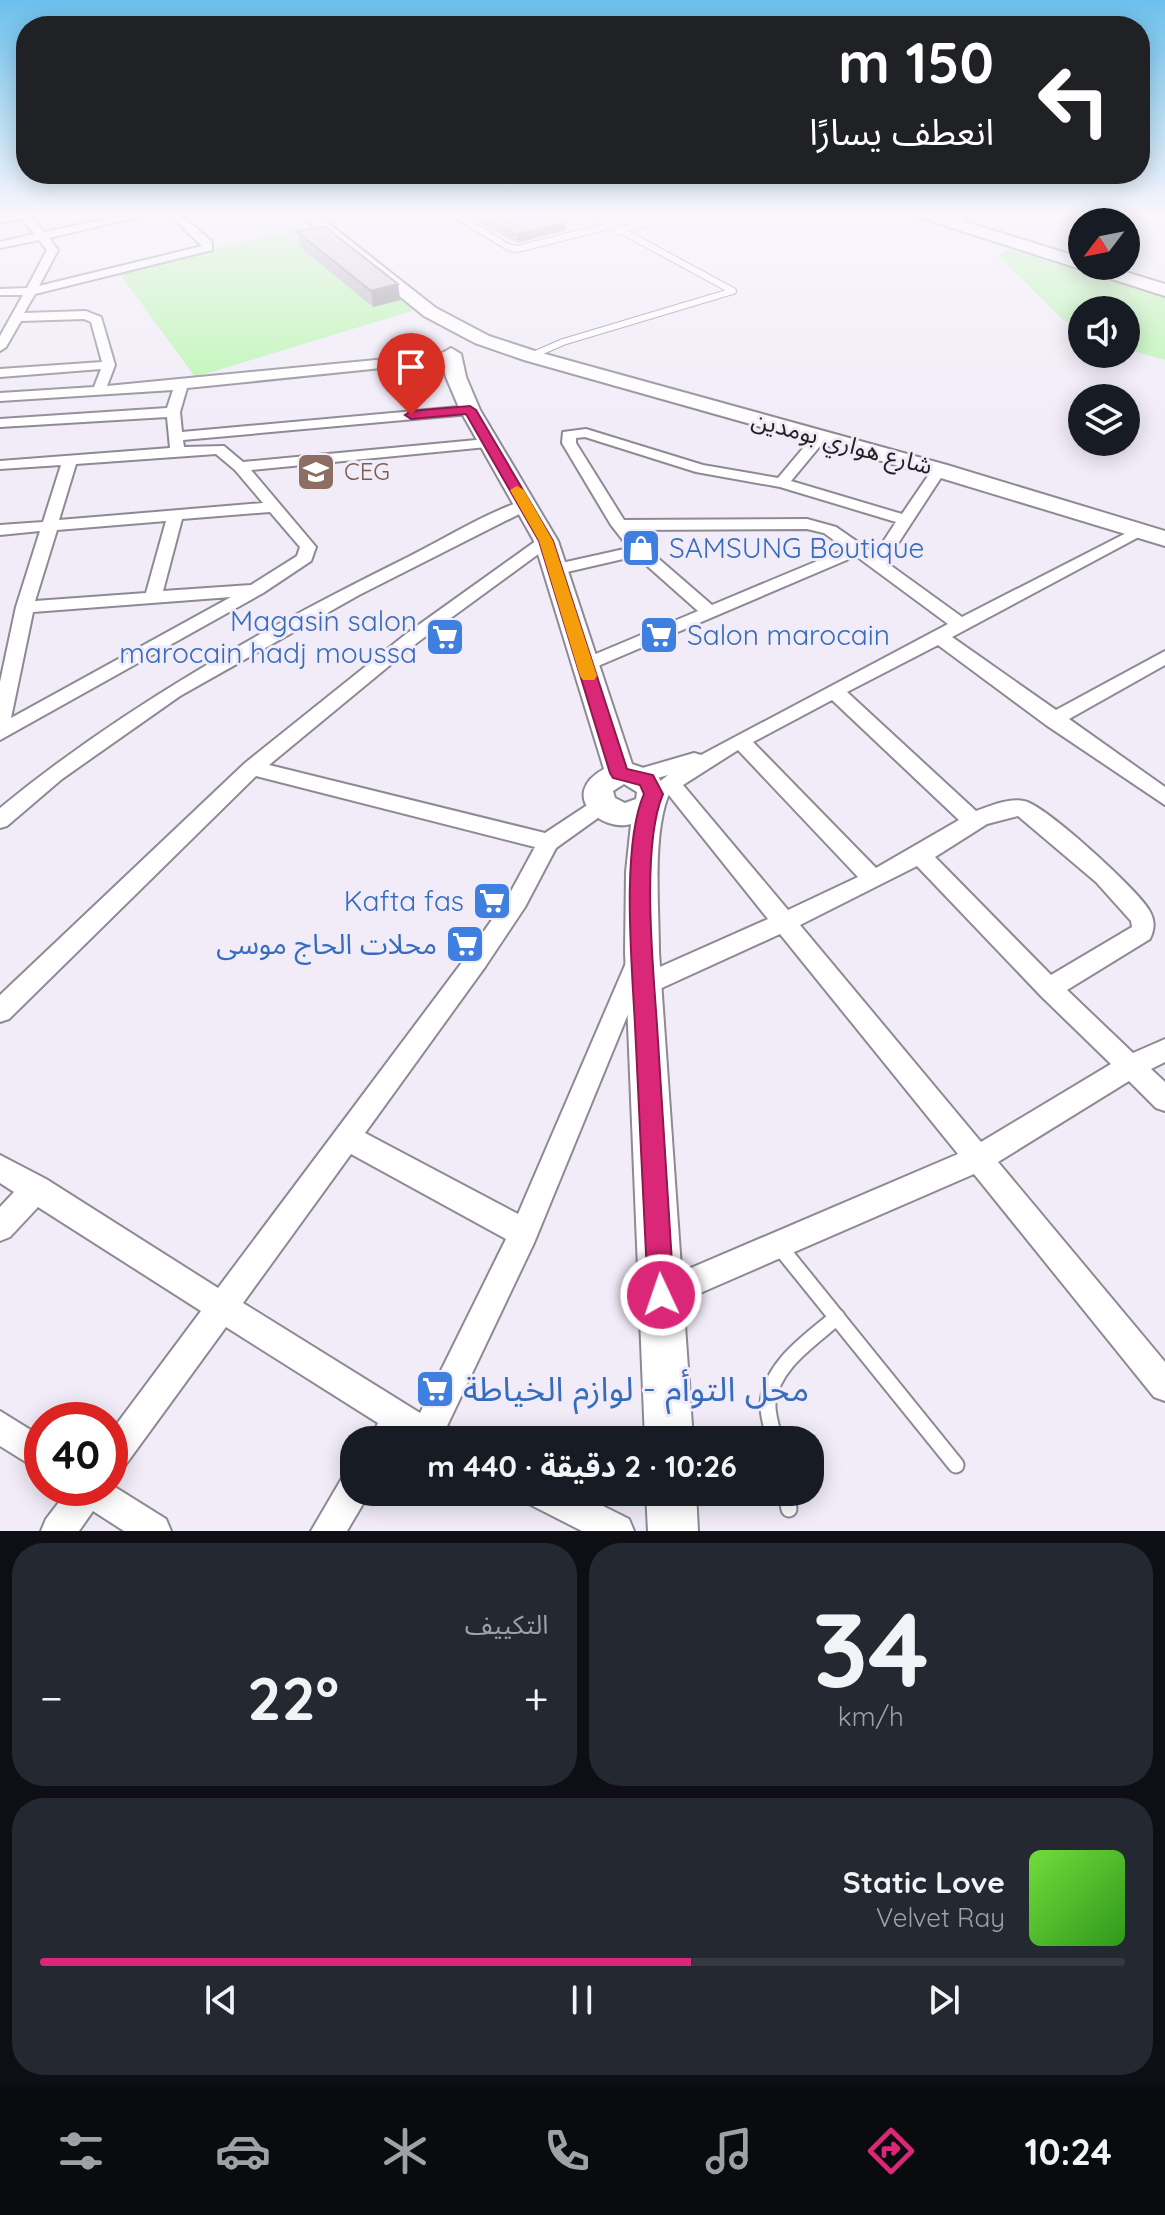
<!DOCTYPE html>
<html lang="ar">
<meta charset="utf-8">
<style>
body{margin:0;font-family:Quicksand,"Noto Sans Arabic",sans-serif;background:#242831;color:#f1f3f6;direction:rtl;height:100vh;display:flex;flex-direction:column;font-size:30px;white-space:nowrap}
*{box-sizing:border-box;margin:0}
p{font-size:26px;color:#9ea1a6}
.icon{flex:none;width:44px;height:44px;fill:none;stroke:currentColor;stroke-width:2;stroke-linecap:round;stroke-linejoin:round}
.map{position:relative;height:1531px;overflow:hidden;direction:ltr}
.drawer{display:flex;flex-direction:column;gap:12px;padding:12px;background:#0d0f14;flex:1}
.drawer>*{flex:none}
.hud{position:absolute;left:16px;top:16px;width:1134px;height:168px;border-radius:32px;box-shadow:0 4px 20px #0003;direction:rtl;background:#202124;color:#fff;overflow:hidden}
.needle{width:52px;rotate:238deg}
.fabs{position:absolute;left:1068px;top:208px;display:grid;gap:16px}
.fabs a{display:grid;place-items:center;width:72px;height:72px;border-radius:50%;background:#171b24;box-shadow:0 4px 20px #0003;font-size:40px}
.speed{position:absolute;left:24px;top:1402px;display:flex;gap:16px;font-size:40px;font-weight:700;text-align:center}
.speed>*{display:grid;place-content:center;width:104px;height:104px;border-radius:50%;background:#171b24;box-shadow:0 4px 20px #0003;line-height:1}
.speed .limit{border:12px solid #d22;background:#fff;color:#111}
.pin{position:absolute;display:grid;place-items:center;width:68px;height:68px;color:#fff;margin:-82px -34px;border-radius:50% 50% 50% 0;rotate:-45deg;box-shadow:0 0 8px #0007}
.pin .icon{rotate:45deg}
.me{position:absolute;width:88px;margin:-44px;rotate:357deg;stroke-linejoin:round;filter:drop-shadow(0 0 6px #0008)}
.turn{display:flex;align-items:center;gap:28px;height:168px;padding:0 24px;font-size:36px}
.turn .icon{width:104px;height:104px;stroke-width:2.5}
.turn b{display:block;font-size:56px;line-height:68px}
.big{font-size:60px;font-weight:700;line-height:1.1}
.drawer .tile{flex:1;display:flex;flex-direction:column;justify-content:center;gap:12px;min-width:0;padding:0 28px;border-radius:32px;background:#242831}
.drawer .dial{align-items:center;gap:0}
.dial b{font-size:104px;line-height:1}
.song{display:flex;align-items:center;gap:24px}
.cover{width:96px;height:96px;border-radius:12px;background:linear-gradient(135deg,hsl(100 70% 55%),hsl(110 70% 35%))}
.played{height:8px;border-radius:4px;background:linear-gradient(90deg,#db2777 60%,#363941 60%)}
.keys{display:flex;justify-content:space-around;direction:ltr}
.heat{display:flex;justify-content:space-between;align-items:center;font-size:44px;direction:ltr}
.drawer .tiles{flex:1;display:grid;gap:12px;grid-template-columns:1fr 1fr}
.tile:last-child{grid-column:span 2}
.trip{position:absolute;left:340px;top:1426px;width:484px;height:80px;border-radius:32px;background:#171b24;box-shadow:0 4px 20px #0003;font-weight:700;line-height:80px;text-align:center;direction:rtl}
.dock{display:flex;height:128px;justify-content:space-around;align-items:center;background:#090b0e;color:#9ea1a6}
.dock .icon{width:56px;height:56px}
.dock .on{color:#db2777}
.dock b{font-size:36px;color:#f1f3f6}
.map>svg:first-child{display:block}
.green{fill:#b6f6ab}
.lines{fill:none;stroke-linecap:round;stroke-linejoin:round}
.lane-far1-casing{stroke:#8e8a95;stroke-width:8}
.lane-casing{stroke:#8e8a95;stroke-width:19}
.street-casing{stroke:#8e8a95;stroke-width:4}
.secondary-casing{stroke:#8e8a95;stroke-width:4}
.primary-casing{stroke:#8e8a95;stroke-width:4}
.lane-far1{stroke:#fff;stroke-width:6}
.lane{stroke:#fff;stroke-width:15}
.street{fill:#fff;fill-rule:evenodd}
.secondary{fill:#fff;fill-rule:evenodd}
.primary{fill:#fff;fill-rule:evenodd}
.wall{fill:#b9b4bd}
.shaded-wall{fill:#96929a}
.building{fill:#d7d1dc;stroke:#96929a;stroke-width:2}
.route{fill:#db2777;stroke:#8e194d;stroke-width:2}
.slow{fill:#f59e0b}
.labels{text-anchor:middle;stroke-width:6;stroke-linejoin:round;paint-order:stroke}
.far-street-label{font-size:24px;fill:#211f24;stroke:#f1ecf8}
.far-education-label{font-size:24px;fill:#785e54;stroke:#f1ecf8;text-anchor:start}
.shop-label{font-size:28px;fill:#366cbe;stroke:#f1ecf8;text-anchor:end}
.near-shop-label{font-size:34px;fill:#366cbe;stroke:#f1ecf8;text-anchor:start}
</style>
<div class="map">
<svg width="1165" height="1531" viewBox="0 0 1165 1531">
<rect width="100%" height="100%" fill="#f1ecf8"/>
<!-- green -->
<g class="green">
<polygon points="310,227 415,310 195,377 117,270"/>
<polygon points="1010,249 1165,298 1165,360 1126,349 1126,310 1082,310 1082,330 1063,320 998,255"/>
</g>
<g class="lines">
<!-- lane-far1 casing -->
<g class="lane-far1-casing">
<g id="lane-far1">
<polyline points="452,213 508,247 517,249 609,226"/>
<polyline points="618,231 684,213"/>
<polyline points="531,356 563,342 733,291 589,213"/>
</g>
</g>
<!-- lane casing -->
<g class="lane-casing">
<g id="lane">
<polyline points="779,1246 956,1465"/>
<path d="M 775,1440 C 772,1428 767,1415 768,1403 C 771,1365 811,1340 837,1317"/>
<polyline points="786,1492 789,1509"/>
</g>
</g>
<!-- street casing -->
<g class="street-casing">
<g id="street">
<path d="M 17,213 L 27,213 L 44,232 L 136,213 L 155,213 L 49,238 L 58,250 L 39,286 L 202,246 L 168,213 L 179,213 L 212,242 L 212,250 L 35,294 L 24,313 L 86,311 L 101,317 L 115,365 L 107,386 L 438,354 L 451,350 L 457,354 L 440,362 L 187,388 L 180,412 L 182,432 L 470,406 L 477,410 L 470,414 L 183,440 L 184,447 L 224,446 L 243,462 L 487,439 L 494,443 L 487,447 L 251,470 L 316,547 L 311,561 L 263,593 L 0,740 L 0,682 L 16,607 L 40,531 L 0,535 L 0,525 L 43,522 L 61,465 L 0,469 L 0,461 L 170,448 L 167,417 L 0,427 L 0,419 L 167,408 L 173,390 L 0,401 L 0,393 L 94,387 L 101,369 L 0,377 L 0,369 L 102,362 L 91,322 L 84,319 L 21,321 L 6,347 L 0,351 L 0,336 L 23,295 L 0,295 L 0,289 L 27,288 L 47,250 L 39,240 L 0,248 L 0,242 L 34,234 ZM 216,454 L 235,470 L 263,503 L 59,520 L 76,464 ZM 270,512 L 300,547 L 297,556 L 251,585 L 163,591 L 182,519 ZM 166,521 L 146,593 L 35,601 L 57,530 ZM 231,597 L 11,718 L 33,612 Z"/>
<polygon points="954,213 964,213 965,229 956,227"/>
<path d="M 586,429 L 703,465 L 778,478 L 815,434 L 825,434 L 825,440 L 791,481 L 902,514 L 934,467 L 944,467 L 946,470 L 886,562 L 962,617 L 1136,528 L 1142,526 L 1150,531 L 952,637 L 1056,710 L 1165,651 L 1165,665 L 1069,719 L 1165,787 L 1165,805 L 1046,725 L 938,645 L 847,692 L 976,811 C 990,806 1009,798 1024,801 C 1044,804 1138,890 1149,910 C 1155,920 1155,928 1150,939 L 1067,990 L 1133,1053 L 1165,1039 L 1165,1062 L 1151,1069 L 1165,1082 L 1165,1111 L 1156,1108 L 1129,1081 L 998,1162 L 1165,1362 L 1165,1401 L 1154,1397 L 974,1174 L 661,1310 L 651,1305 L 646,1295 L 651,1285 L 958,1154 L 780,934 L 653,992 L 645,995 L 637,992 L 534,1243 L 447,1426 L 452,1429 L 457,1440 L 370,1440 L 378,1423 L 226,1327 L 121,1471 L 110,1476 L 110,1433 L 201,1311 L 38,1207 L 10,1237 L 0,1241 L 0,1207 L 14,1192 L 0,1183 L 0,1155 L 46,1179 L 218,1288 L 469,953 L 509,895 L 535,847 L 256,776 L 9,1019 L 0,1022 L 0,995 L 245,763 L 406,634 L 540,538 L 552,538 L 552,544 L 418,642 L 269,765 L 545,833 L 595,800 L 609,800 L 612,805 L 609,810 L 556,848 L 525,907 L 485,967 L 365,1133 L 518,1214 L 629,956 L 637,953 L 645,956 L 649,963 L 644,974 L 768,919 L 668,794 L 659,798 L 652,795 L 649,790 L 668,775 L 639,783 L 632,781 L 629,776 L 632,771 L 694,753 L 701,755 L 948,624 L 856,556 L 591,669 L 579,669 L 576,665 L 579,661 L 698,611 L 636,556 L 554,575 L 546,570 L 548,566 L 629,548 L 611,525 L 562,443 L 563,432 ZM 585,437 L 696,472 L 780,487 L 896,522 L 875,554 L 836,527 L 807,519 L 624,520 L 576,443 L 576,438 ZM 807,529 L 824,533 L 846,549 L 712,605 L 645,547 L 631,530 ZM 832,700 L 959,820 L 876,868 L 753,742 ZM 738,750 L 858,877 L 788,910 L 683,785 ZM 1018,816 L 1096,882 L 1131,921 L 1132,927 L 1051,975 L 935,857 L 987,824 ZM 917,866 L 1041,996 L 1111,1064 L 981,1142 L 800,925 ZM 351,1154 L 506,1239 L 420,1413 L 243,1303 Z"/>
<path d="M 526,500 L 534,505 L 531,508 L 359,595 L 180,696 L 62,779 L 7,826 L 0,828 L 0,808 C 124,706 266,627 410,556 C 444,539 491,510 526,500 Z"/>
<polygon points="0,1411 42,1437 42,1472 0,1446"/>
<polygon points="354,1474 354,1492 370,1492 347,1531 311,1531 342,1478"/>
<polygon points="110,1484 166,1519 171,1531 124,1531 93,1511 79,1531 41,1531 46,1519 70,1488 110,1488"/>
<polygon points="525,1492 575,1492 629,1519 634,1531 582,1531 529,1504"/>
</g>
</g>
<!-- secondary casing -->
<g class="secondary-casing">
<g id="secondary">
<polygon points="298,213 315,213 436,308 489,336 538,352 947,465 1165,531 1165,546 931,475 524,360 475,343 424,316"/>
<path d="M 451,348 L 461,354 L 466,377 L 480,410 L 558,541 L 632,764 L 655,772 L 669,794 C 652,833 659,908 659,952 L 693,1440 L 645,1440 L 625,952 L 626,872 L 631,824 C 602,833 557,795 604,769 L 534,541 L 460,410 L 446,377 L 441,354 ZM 624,784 L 637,792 L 636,799 L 625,803 L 615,798 L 613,791 Z"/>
<polygon points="646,1492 696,1492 698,1531 648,1531"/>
</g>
</g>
<!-- primary casing -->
<g class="primary-casing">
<g id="primary">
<polygon points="0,213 35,213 33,216 0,223"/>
<polygon points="913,213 937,213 1082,258 1082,266 1106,266 1165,284 1165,296 915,216"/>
</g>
</g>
<!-- lane-far1 -->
<use href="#lane-far1" class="lane-far1"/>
<!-- lane -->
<use href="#lane" class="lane"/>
<!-- street -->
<use href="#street" class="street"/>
<!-- secondary -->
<use href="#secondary" class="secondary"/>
<!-- primary -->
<use href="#primary" class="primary"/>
</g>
<!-- wall -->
<g class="wall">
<polygon points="470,213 548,213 566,230 517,243 480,223 480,219"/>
<polygon points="297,232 398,284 400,300 373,307 300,247"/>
</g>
<!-- shaded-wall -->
<g class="shaded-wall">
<polygon points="566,223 566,230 517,243 517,235"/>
<polygon points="398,284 400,300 373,307 371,291"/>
</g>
<!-- building -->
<g class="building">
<polygon points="482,213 548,213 566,223 517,235 480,216 485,215"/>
<polygon points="324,226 398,284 371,291 297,232"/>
</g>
<!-- sky -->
<linearGradient id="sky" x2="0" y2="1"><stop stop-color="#6bc0ed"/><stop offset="0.5" stop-color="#f9f6fc"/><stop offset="1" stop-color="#f9f6fc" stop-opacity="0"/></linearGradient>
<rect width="1165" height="427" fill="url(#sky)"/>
<!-- route -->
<path class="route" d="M 470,406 L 476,410 L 553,541 L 627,769 L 653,775 L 663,794 C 641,846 653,966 657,1025 C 663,1115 669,1205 674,1295 L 670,1304 L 661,1308 L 652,1304 L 648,1295 C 643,1205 639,1115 635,1025 C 632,966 621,846 644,794 L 640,785 L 613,778 L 610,773 L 539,541 L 466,414 L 411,419 L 405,415 L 411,411 Z"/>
<!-- slow -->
<polygon class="slow" points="517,486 524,490 553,541 597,676 594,680 583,680 580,676 539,541 510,490"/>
<!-- icons -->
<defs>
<g id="school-square" transform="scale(2)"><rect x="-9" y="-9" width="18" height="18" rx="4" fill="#8d6e63" stroke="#f1ecf8"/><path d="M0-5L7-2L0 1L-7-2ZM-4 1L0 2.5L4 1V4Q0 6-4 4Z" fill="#fff"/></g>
<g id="shop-square" transform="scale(2)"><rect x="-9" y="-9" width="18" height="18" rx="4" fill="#3f7fe0" stroke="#f1ecf8"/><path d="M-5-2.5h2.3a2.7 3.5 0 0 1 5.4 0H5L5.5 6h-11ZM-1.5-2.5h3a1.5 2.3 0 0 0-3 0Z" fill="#fff"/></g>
<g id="supermarket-square" transform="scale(2)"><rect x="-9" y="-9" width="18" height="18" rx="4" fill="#3f7fe0" stroke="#f1ecf8"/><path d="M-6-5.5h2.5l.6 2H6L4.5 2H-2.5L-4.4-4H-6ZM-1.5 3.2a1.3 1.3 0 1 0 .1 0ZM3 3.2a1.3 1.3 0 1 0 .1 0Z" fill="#fff"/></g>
</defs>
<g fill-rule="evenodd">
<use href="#school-square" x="316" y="472"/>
<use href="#shop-square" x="641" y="548"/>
<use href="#supermarket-square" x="659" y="635"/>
<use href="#supermarket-square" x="445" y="637"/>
<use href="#supermarket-square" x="492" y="901"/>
<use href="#supermarket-square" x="465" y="944"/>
<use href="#supermarket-square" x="435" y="1389"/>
</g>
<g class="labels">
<!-- far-street labels -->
<g class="far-street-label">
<text transform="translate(842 443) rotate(15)" y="8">شارع هواري بومدين</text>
</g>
<!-- far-education labels -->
<g class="far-education-label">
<text x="344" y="480">CEG</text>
</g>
<!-- shop labels -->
<g class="shop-label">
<text x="669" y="558" text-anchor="start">SAMSUNG Boutique</text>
<text x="417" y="631">Magasin salon<tspan x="417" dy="32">marocain hadj moussa</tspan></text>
<text x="687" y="645" text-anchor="start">Salon marocain</text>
<text x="464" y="911">Kafta fas</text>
<text x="437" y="954">محلات الحاج موسى</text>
</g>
<!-- near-shop labels -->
<g class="near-shop-label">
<text x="463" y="1401">محل التوأم - لوازم الخياطة</text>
</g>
</g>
</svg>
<div class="fabs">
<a><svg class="needle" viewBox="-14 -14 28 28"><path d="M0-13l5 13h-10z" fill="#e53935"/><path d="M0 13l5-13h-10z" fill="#9ea1a6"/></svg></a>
<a><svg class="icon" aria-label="sound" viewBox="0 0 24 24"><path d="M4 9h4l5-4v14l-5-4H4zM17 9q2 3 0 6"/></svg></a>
<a><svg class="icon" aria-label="layers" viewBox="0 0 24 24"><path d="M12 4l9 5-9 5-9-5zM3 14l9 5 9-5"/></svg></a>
</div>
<div class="speed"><div class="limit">40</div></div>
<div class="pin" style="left:411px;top:415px;background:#d93025"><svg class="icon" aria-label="arrive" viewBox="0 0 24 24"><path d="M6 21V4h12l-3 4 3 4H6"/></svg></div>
<svg class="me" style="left:661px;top:1295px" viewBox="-20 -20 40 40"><circle r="17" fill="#db2777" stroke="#fff" stroke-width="3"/><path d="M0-11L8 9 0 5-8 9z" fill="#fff"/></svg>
<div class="trip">10:26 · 2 دقيقة · 440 m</div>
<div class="hud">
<div class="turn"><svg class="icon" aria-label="left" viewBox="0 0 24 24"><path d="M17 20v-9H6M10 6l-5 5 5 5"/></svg><div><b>150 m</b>انعطف يسارًا</div></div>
</div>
</div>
<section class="drawer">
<div class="tiles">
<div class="tile dial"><b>34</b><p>km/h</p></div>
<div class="tile"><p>التكييف</p>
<div class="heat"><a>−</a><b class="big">22°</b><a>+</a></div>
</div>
<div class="tile">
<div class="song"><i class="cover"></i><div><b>Static Love</b><p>Velvet Ray</p></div></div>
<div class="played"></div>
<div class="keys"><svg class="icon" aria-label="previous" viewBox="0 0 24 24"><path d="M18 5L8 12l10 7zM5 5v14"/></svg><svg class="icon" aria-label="pause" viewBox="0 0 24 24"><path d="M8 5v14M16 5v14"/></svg><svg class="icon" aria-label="next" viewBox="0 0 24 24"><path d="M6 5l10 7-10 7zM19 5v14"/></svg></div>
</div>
</div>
</section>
<nav class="dock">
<b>10:24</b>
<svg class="icon on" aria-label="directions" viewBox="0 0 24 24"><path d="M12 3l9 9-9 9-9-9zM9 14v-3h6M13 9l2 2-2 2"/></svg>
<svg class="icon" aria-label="music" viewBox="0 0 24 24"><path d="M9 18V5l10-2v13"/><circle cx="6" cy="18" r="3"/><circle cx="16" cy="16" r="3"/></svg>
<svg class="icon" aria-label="phone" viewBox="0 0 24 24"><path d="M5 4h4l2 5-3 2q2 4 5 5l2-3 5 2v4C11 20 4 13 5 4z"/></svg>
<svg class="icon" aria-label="climate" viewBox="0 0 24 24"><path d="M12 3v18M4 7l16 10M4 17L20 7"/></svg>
<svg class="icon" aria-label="car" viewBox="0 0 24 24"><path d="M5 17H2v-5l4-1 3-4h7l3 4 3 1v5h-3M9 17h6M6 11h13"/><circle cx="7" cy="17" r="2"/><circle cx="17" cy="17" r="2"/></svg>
<svg class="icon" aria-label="filters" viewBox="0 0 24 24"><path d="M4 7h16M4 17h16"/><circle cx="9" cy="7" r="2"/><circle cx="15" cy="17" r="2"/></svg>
</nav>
